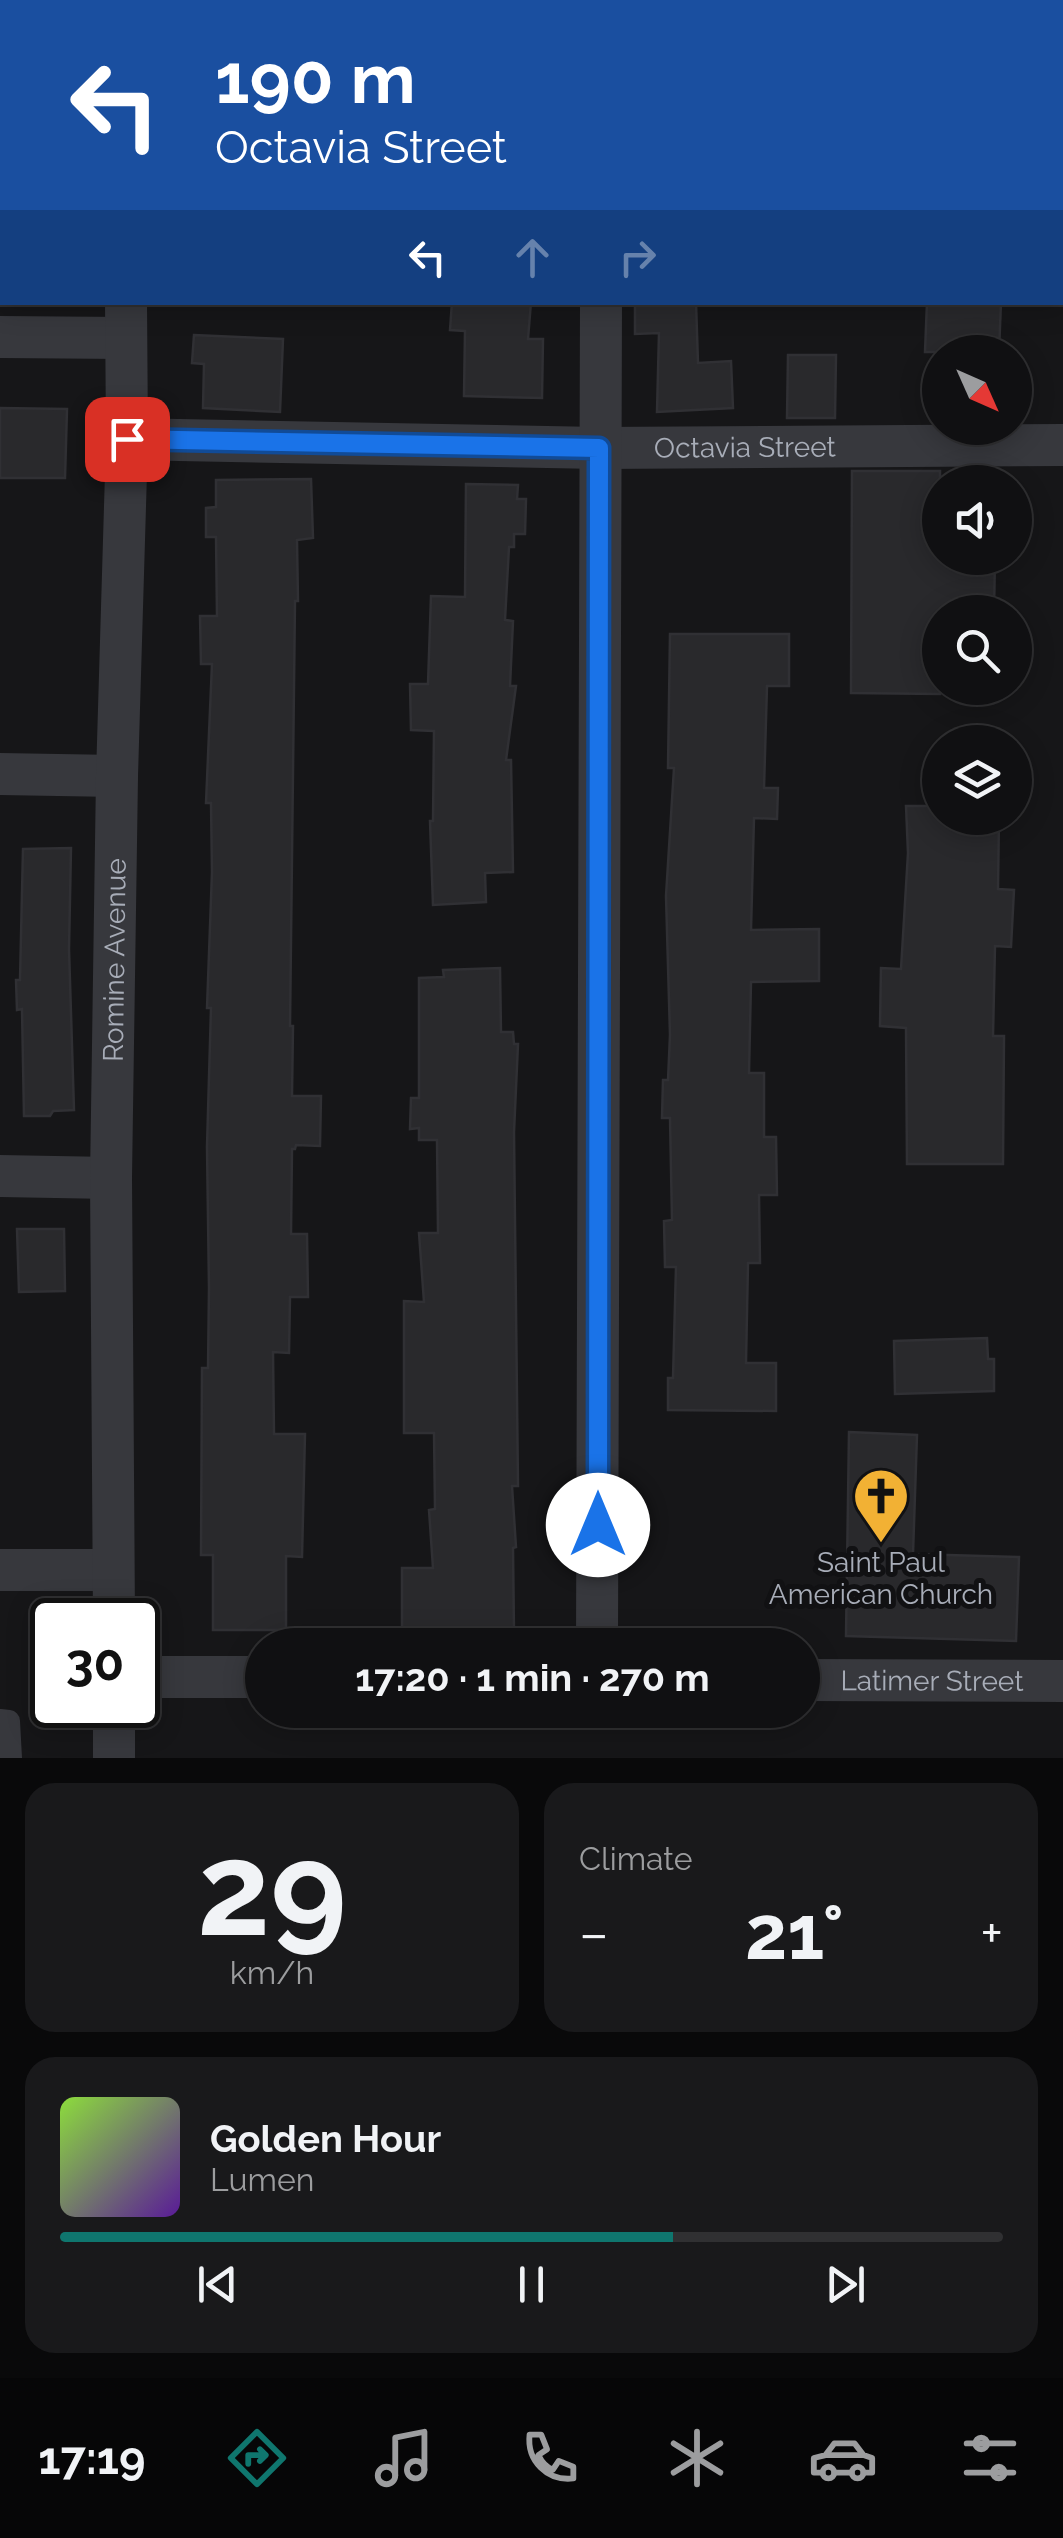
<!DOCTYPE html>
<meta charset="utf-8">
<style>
body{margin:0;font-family:Raleway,sans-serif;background:#19191b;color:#f1f3f6;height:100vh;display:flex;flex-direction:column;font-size:38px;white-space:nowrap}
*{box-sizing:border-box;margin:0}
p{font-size:32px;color:#9c9d9f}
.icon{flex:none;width:55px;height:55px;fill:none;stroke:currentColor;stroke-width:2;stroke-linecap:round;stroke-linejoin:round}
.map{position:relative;height:1758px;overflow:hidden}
.details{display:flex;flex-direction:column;gap:25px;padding:25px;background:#09090a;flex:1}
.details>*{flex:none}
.top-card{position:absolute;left:0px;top:0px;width:1065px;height:305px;box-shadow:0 5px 25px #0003,0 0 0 2px #303032;background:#1a4fa0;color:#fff;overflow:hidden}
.needle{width:65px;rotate:135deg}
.fabs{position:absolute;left:922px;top:335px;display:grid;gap:20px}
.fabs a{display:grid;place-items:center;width:110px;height:110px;border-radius:50%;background:#101012;box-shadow:0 5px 25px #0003,0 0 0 2px #303032;font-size:50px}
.speed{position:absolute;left:30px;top:1598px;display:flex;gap:20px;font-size:50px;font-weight:700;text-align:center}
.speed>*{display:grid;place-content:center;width:130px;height:130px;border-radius:50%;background:#101012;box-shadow:0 5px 25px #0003,0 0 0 2px #303032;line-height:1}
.speed .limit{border:5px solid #111;border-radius:15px;background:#fff;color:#111}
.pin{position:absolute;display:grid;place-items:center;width:85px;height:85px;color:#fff;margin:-42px;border-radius:20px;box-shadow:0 5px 15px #0006}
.me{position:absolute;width:110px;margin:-55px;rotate:0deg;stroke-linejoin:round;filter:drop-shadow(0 0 8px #0008)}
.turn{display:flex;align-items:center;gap:35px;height:210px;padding:0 50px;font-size:45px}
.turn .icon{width:130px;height:130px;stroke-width:2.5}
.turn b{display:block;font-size:70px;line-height:85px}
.lanes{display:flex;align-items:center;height:95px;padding:0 50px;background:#0003;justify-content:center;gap:50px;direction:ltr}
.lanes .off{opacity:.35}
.big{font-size:75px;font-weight:700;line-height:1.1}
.details .tile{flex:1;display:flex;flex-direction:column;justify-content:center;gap:15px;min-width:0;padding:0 35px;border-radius:30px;background:#19191b}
.details .dial{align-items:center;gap:0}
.dial b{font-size:130px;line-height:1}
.song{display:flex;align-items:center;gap:30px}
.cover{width:120px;height:120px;border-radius:15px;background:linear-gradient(135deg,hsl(90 70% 55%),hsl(270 70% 35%))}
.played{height:10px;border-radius:5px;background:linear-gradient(90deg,#0f766e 65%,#303032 65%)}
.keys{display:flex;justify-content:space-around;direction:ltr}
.heat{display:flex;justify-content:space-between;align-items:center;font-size:55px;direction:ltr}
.details .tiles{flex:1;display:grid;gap:25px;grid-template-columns:1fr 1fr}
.tile:last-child{grid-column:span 2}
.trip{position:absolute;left:245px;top:1628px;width:575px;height:100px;border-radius:50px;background:#101012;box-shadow:0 5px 25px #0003,0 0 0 2px #303032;font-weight:700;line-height:100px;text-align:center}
.tabs{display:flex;height:160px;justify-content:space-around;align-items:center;background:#060607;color:#9c9d9f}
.tabs .icon{width:70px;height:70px}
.tabs .active{color:#0f766e}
.tabs b{font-size:45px;color:#f1f3f6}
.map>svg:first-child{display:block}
.building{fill:#29292c;stroke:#303034;stroke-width:2.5}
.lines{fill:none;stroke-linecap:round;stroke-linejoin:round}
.service{stroke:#37383d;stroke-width:22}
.minor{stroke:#37383d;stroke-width:42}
.route-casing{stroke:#114b97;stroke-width:25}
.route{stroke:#1a73e8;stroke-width:18}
.labels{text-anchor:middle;stroke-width:10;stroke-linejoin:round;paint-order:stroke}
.street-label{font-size:28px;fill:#a8adb8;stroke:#111113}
.poi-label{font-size:28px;fill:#a8adb8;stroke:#111113}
</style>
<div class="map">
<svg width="1063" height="1758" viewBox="0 0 1063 1758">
<rect width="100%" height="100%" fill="#161618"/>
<!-- building -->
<g class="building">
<polygon points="452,302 531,302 528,339 543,339 542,398 464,396 465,331 450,330"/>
<polygon points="635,302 696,302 698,363 731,361 733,408 657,412 659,333 635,334"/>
<polygon points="927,302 1001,302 999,352 925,352"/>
<polygon points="194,335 283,339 280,412 203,408 204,364 192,363"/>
<polygon points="788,355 836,355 835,418 787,418"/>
<polygon points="0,408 67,409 65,478 0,478"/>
<polygon points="852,471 940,471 940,558 995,558 994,612 940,612 940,694 851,693"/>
<polygon points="311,479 313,538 297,540 298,601 295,601 290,1026 293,1026 292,1096 321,1096 320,1146 296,1145 295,1149 292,1149 291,1234 307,1234 308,1297 290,1297 289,1353 273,1352 274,1434 305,1434 302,1557 286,1556 286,1630 213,1630 213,1555 201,1555 202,1368 208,1368 209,1288 207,1147 211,1008 207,1008 212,872 211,803 206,803 212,664 201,664 200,616 217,616 216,537 206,537 206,508 216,507 216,480"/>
<polygon points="466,484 518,485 517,499 526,499 525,534 514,534 514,547 509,547 505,620 513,621 510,686 516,686 506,760 511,760 513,872 485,873 486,902 433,905 430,821 433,821 434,731 411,730 410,684 428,684 431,596 465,597"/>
<polygon points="670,634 789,634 789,686 767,686 764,788 778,788 777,819 754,818 751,930 819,929 819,981 751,982 749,1073 764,1073 764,1137 776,1137 777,1195 759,1195 760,1263 748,1263 746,1363 776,1363 776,1411 668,1410 668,1378 673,1378 676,1267 665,1267 664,1221 672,1220 670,1118 662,1118 663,1080 668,1080 670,1035 666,896 674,768 668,768"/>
<polygon points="906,806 940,806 940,818 999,818 998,889 1014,890 1011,947 995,946 993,1036 1004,1036 1003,1164 907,1164 906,1028 880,1026 881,968 901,969 908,853"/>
<polygon points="71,848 69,949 74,1110 53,1111 50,1116 24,1116 22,1009 17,1010 16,980 20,980 23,849"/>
<polygon points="500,968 501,1032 513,1032 514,1044 518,1044 514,1132 518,1486 512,1486 516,1547 513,1548 514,1633 465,1634 465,1640 421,1641 421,1635 402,1634 402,1568 433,1568 429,1510 435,1509 434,1433 404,1433 404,1301 424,1302 419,1233 438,1233 437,1140 419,1140 419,1128 410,1129 411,1098 419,1098 419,978 444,977 443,970"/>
<polygon points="17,1229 64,1229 65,1291 19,1292"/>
<polygon points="987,1338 988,1359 994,1359 994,1391 895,1394 894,1341"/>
<polygon points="849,1432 917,1435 913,1554 1019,1557 1016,1641 846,1636"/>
</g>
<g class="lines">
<!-- service -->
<polyline class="service" points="0,1720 9,1721 11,1758"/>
<!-- minor -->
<g class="minor">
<polyline points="130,2 130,0"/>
<polyline points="605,2 605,0"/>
<polyline points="0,337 125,338"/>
<path id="s1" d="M 127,439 L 599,448 L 1063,445"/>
<polyline points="0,774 117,776"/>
<polyline points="0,1176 111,1178"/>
<polyline points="0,1570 113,1570"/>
<path id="s2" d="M 114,1620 L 111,1178 L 117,776 L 127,439 L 126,302"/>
<polyline points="597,1645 601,302"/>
<polyline points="138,1677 262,1677"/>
<path id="s3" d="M 802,1680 L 1063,1681"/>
<polyline points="114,1758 114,1705"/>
</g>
</g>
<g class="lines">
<!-- route casing -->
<g class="route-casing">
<polyline id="route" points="127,439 599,448 598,1525"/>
</g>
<!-- route -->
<use href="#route" class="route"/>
</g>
<!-- icons -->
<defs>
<g id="church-pin" transform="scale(2.875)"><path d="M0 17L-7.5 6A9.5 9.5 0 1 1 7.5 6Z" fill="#f2b134" stroke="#111113"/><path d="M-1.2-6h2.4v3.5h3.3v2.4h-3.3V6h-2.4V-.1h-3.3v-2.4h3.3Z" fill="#111"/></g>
</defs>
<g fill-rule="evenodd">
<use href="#church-pin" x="881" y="1496"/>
</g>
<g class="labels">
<!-- street labels -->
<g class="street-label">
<text dy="10" stroke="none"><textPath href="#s1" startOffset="618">Octavia Street</textPath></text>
<text dy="10" stroke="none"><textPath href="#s2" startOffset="660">Romine Avenue</textPath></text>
<text dy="10" stroke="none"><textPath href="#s3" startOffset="130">Latimer Street</textPath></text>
</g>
<!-- poi labels -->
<g class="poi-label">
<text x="881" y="1572">Saint Paul<tspan x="881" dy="32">American Church</tspan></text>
</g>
</g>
</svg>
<div class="fabs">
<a><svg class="needle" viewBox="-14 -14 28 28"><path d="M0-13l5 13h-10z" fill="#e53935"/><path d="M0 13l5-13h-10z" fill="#9c9d9f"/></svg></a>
<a><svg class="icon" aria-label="sound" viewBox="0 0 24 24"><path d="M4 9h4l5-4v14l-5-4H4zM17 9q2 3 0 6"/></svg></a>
<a><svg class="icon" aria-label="search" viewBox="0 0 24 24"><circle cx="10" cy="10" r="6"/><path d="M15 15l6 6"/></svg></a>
<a><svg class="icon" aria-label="layers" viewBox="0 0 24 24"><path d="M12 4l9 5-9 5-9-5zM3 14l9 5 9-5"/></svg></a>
</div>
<div class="speed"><div class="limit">30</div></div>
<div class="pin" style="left:127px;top:439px;background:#d93025"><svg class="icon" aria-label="arrive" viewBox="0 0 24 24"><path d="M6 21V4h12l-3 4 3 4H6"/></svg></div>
<svg class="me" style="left:598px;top:1525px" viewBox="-20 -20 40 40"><circle r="19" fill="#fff"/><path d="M0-13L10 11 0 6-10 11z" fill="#1a73e8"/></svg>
<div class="trip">17:20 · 1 min · 270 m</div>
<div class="top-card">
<div class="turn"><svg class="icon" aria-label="left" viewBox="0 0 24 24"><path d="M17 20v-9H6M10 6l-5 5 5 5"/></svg><div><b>190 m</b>Octavia Street</div></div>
<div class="lanes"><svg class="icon" aria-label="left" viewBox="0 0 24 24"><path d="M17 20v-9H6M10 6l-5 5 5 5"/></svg><svg class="icon off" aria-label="ahead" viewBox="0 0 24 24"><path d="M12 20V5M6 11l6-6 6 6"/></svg><svg class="icon off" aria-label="right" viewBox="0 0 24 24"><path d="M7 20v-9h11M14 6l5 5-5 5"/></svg></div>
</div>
</div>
<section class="details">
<div class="tiles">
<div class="tile dial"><b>29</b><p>km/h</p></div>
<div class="tile"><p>Climate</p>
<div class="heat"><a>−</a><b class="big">21°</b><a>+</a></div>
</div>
<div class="tile">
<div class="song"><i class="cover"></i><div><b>Golden Hour</b><p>Lumen</p></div></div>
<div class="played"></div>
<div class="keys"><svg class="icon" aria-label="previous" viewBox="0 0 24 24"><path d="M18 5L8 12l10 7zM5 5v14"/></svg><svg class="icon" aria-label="pause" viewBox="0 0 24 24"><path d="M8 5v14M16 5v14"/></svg><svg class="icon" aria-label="next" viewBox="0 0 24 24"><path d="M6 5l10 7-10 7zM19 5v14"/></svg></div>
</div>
</div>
</section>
<nav class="tabs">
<b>17:19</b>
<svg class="icon active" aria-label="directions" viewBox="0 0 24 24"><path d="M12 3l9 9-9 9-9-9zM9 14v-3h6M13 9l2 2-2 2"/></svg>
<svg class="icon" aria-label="music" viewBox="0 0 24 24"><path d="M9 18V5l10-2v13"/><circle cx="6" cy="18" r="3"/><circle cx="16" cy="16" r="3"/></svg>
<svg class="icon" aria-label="phone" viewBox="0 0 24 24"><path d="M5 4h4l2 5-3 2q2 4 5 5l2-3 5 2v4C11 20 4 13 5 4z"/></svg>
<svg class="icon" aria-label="climate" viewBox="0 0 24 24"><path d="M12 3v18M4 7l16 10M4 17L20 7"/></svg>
<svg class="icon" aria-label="car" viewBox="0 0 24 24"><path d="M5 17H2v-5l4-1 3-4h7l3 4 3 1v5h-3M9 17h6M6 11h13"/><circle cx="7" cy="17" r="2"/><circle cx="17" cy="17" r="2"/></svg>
<svg class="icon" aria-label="filters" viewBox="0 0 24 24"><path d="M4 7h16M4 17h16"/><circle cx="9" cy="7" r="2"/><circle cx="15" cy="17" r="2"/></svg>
</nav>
